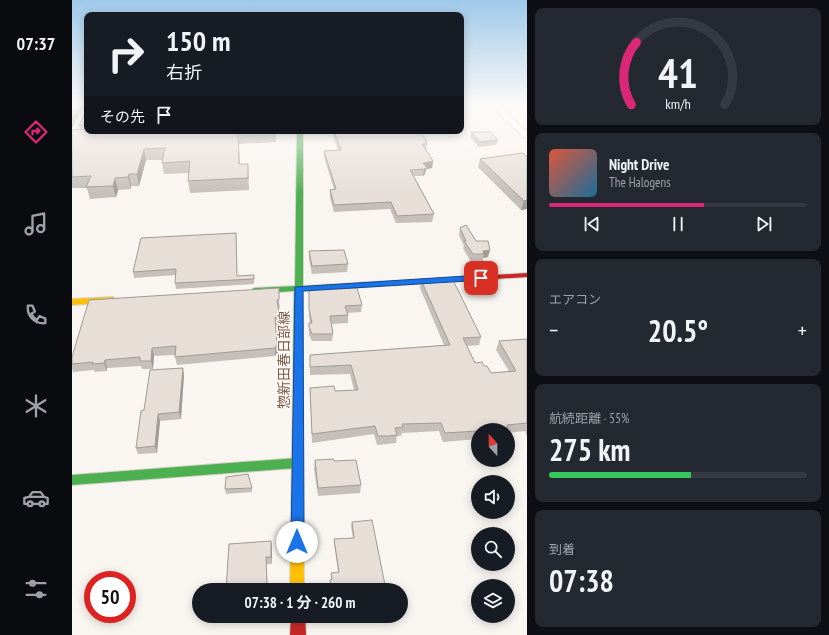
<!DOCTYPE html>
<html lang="ja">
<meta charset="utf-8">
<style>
body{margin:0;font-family:"PT Sans Narrow","Noto Sans JP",sans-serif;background:#242831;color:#f1f3f6;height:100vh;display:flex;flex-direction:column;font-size:15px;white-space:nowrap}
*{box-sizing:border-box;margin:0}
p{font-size:13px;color:#9ea1a6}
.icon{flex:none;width:22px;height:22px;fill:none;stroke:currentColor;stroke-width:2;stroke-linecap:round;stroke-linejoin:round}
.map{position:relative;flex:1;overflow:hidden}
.side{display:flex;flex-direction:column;gap:8px;padding:8px;background:#0d0f14;width:302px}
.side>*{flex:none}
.banner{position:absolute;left:12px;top:12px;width:380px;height:122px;border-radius:8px;box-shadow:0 2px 10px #0003;background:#171b24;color:#f1f3f6;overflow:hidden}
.needle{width:26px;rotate:339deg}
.fabs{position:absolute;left:399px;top:423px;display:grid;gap:8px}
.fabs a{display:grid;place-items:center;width:44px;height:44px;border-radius:50%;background:#171b24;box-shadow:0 2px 10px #0003;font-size:20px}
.speed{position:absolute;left:12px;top:571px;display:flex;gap:8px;font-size:20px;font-weight:700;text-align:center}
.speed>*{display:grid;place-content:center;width:52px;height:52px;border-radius:50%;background:#171b24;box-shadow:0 2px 10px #0003;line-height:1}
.speed .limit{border:6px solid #d22;background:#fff;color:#111}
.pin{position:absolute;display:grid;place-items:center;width:34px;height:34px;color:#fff;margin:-17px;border-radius:8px;box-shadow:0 2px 6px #0006}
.me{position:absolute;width:44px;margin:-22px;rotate:0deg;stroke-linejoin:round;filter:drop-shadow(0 0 3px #0008)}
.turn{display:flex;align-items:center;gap:14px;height:84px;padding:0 16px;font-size:18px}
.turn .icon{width:52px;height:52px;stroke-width:2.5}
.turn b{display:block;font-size:28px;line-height:34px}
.then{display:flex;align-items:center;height:38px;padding:0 16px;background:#0003;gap:8px;font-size:15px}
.big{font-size:30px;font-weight:700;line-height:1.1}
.side .tile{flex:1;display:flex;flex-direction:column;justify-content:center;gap:6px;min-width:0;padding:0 14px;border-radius:8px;background:#242831}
.side .dial{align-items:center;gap:0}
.dial svg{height:104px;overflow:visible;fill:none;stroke:#363941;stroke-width:7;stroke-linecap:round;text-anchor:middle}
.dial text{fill:#f1f3f6;stroke:none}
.song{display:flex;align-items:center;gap:12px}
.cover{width:48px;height:48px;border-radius:6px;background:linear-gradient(135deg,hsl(10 70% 55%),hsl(200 70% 35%))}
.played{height:4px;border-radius:2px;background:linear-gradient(90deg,#db2777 60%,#363941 60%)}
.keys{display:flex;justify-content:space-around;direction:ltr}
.heat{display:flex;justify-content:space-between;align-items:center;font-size:22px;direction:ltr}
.charge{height:6px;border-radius:3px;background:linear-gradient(90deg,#34c759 55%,#363941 0)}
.trip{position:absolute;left:120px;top:583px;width:216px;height:40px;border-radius:20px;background:#171b24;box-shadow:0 2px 10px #0003;font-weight:700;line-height:40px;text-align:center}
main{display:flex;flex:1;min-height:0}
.menu{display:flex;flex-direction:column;width:72px;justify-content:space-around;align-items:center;background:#090b0e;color:#9ea1a6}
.menu .icon{width:28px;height:28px}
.menu .on{color:#db2777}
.menu b{font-size:18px;color:#f1f3f6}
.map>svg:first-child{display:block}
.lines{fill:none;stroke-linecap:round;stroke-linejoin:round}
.street-casing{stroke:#d7d1cb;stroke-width:2}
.fast-casing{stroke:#d9d2cb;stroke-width:2}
.slow-casing{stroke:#d9d2cb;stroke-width:2}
.jam-casing{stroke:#d9d2cb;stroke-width:2}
.street{fill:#fefefd;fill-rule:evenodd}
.fast{fill:#4caf50;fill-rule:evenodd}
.slow{fill:#ffc107;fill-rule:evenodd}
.jam{fill:#c62828;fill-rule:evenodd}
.wall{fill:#c6bfb9}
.shaded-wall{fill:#a19b96}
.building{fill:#e6ded7;stroke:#a19b96}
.route{fill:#1a73e8;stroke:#114b97}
.labels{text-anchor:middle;stroke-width:3;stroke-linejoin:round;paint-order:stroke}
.street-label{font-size:14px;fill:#7a5c4d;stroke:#fffaf3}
</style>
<main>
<nav class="menu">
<b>07:37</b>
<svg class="icon on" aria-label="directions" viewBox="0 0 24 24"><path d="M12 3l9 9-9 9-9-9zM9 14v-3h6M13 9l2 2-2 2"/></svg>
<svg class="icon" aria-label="music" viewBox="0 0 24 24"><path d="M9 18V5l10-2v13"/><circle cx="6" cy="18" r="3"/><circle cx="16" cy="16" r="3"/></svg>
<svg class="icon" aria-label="phone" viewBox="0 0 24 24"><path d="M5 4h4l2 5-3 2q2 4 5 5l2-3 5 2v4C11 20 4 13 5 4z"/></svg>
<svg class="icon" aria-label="climate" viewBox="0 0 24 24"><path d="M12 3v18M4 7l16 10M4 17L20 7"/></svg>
<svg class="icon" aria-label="car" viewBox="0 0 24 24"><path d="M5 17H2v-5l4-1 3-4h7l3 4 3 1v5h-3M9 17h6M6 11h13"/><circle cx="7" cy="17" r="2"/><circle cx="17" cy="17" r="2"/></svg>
<svg class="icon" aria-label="filters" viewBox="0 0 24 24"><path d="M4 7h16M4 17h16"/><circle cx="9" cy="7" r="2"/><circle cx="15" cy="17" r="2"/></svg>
</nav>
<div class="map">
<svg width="455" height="635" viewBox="0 0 455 635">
<rect width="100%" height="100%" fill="#f9f5f0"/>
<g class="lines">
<!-- street casing -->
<g class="street-casing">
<polygon id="street" points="419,105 427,105 455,132 455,138 452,138"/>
</g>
<!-- fast casing -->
<g class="fast-casing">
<g id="fast">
<polygon points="225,131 231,131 231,286 391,277 395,279 391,281 231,291 231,379 230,382 222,382 221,379 222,291 182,294 178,291 182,288 223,286"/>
<polygon points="225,458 229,459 231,463 229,467 225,468 0,485 0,475"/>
</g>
</g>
<!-- slow casing -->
<g class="slow-casing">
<g id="slow">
<polygon points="41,297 45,300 44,302 0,305 0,299"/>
<polygon points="226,375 230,376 231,379 232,590 218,590 221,379 222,376"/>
</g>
</g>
<!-- jam casing -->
<g class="jam-casing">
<g id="jam">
<polygon points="455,273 455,277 391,281 387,279 391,277"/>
<polygon points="219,616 233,616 234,635 218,635"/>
</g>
</g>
<!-- street -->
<use href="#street" class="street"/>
<!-- fast -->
<use href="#fast" class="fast"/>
<!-- slow -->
<use href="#slow" class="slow"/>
<!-- jam -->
<use href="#jam" class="jam"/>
</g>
<!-- wall -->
<g class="wall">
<polygon points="15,105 15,131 204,131 204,142 167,144 168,164 176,164 177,190 118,193 116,181 117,173 92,174 90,163 91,160 74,160 67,186 59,186 59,189 46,190 44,197 18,199 15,188 0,188 0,130 8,130 7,125 14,111"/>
<polygon points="259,131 347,131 355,141 354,143 355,144 354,150 361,161 360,168 354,169 353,174 351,176 342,176 362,214 360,222 324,223 318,209 262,212 258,197 258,190 262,189 252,157 252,151 266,150"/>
<polygon points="399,132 426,140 424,145 407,147 398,137"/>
<polygon points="455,157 455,209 449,210 406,167 408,159"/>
<polygon points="388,228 404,241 416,257 411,258 411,261 399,262 391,248 392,246 387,235"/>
<polygon points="164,233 165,276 182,275 182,284 104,289 103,283 104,275 62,278 61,272"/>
<polygon points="237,251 276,264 275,272 240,274 237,259"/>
<polygon points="349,280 409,337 407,345 395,346 403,363 412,366 419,373 437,371 424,350 427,341 455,339 455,436 453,431 436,433 436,430 406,430 406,439 371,442 367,431 330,433 329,436 325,436 324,443 315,444 305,445 302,434 240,443 238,388 263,391 282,390 278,374 238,375 238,355 372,345 348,288"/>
<polygon points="262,289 290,305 289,312 276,313 276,323 259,324 261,334 260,341 240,341 237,335 237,323 238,323 237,317 237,292"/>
<polygon points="17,300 207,300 208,308 206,308 207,322 207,325 204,325 206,352 203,356 105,365 103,357 103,355 82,356 81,369 70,369 69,366 35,368 35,371 23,372 22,370 1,372 0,368 0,357"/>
<polygon points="112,375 109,419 88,421 85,453 66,454 64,448 72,410"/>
<polygon points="243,460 262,461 289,485 288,493 246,496 242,469"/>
<polygon points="180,488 180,492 154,494 153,489"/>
<polygon points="280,522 314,590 258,590 258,580 259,580 259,573 266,572 262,543 262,539 281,538 279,526"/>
<polygon points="199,541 200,564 194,564 196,590 154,590"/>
</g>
<!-- shaded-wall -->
<g class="shaded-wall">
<polygon points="4,105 12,105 0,129 0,113"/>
<polygon points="72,149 74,160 67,186 65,174"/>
<polygon points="361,161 360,168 354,169 353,174 351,176 352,169 351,163"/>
<polygon points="57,174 59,186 59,189 56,177"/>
<polygon points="43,178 46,190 44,197 41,186"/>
<polygon points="455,200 455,209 449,210 452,201"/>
<polygon points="418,250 416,257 411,258 412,254 411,251"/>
<polygon points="205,344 206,352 203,356 203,348"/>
<polygon points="80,348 82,356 81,369 79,361"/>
<polygon points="33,360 35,368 35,371 32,363"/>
<polygon points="111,368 112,375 109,419 107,412"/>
<polygon points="86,414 88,421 85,453 83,446"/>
<polygon points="199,541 200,548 200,564 199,557"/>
</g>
<!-- building -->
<g class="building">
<polygon points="0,105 4,105 0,113"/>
<polygon points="15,105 15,125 7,125 14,111"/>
<polygon points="15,129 15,131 204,131 166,133 167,164 176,164 176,178 116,181 118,161 90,163 93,148 72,149 65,174 57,174 56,177 43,178 41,186 14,187 19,176 0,177 0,130"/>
<polygon points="262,131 347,131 355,141 353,141 355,144 350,144 361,161 351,163 355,168 352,169 338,170 362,214 325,216 319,202 262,205 258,190 264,189 252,151 269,150"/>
<polygon points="399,132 418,132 426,140 408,142"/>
<polygon points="451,153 455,157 455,200 452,201 408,159"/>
<polygon points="394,225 404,241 416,241 418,250 411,251 412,254 401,254 392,241 394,241 388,228"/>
<polygon points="164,233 165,276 182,275 182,279 103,283 104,269 61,272 69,238"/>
<polygon points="272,250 276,264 240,266 237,251"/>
<polygon points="380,278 409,337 391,338 403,363 410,362 412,366 415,366 419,373 444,371 427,341 455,339 455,423 435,425 436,428 406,430 406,431 373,433 369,423 330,424 331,427 323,428 325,435 317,436 306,436 303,426 240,434 238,388 262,386 263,391 286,390 279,365 238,367 238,355 378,345 349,280"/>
<polygon points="261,286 262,289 285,288 290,305 273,306 276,315 258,316 261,334 240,334 237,327 237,323 240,323 237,309 237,292 238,291 245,287"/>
<polygon points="207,288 207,300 205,300 207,314 207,317 203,317 205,344 203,348 103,357 104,346 80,348 79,361 68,361 68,357 33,360 32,363 20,364 21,362 0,364 0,357 17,300"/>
<polygon points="111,368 107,412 86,414 83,446 64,448 69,411 72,410 78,370"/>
<polygon points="261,459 262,461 284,460 289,485 246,488 243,460"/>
<polygon points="176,474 180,488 153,489 154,477"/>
<polygon points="300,520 314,590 259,590 258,580 260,579 259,573 267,572 262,539 282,538 280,522"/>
<polygon points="199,541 199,557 194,557 195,584 186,585 186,590 154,590 157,544"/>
</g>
<!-- sky -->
<linearGradient id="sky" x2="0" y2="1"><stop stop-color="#9ec9e9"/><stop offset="0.54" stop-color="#fcfaf8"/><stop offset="1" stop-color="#fcfaf8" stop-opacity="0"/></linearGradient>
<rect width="455" height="194" fill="url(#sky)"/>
<!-- route -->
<polygon class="route" points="409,275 413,278 412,280 231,291 232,542 230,547 225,549 221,547 219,542 223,287"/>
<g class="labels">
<!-- street labels -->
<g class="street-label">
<text transform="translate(212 360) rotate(-90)" y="5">惣新田春日部線</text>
</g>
</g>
</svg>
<div class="fabs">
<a><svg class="needle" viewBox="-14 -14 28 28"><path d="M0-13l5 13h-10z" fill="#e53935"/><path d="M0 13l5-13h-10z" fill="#9ea1a6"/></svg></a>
<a><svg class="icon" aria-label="sound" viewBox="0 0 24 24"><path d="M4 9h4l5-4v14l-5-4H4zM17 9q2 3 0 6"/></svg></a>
<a><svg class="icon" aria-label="search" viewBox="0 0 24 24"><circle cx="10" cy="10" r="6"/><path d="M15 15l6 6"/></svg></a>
<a><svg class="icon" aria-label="layers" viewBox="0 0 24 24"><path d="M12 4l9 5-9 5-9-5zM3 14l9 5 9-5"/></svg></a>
</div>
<div class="speed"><div class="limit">50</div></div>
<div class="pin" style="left:409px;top:278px;background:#d93025"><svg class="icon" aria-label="arrive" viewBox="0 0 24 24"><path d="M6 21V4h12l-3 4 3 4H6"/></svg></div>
<svg class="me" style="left:225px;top:542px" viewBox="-20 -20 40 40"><circle r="19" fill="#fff"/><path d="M0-13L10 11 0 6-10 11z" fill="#1a73e8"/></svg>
<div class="trip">07:38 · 1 分 · 260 m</div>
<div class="banner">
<div class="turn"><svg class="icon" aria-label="right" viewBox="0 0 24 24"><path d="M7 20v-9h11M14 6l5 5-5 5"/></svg><div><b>150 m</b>右折</div></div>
<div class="then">その先<svg class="icon" aria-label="arrive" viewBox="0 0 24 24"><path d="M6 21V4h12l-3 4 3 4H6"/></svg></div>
</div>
</div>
<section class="side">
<div class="tile dial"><svg viewBox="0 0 100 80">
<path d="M14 69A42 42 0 1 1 86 69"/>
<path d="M14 69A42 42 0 0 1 18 21" stroke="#db2777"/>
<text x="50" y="56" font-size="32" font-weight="700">41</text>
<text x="50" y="72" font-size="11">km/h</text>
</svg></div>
<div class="tile">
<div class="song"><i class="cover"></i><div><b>Night Drive</b><p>The Halogens</p></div></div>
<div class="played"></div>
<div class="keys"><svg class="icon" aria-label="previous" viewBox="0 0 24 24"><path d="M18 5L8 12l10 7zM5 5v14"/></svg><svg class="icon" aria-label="pause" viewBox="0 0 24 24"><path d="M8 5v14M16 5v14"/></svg><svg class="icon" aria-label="next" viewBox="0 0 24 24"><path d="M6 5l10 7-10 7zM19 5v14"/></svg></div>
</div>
<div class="tile"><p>エアコン</p>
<div class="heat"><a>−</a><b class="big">20.5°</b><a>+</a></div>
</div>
<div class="tile"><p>航続距離 · 55%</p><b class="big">275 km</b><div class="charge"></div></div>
<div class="tile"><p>到着</p><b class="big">07:38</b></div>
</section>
</main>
